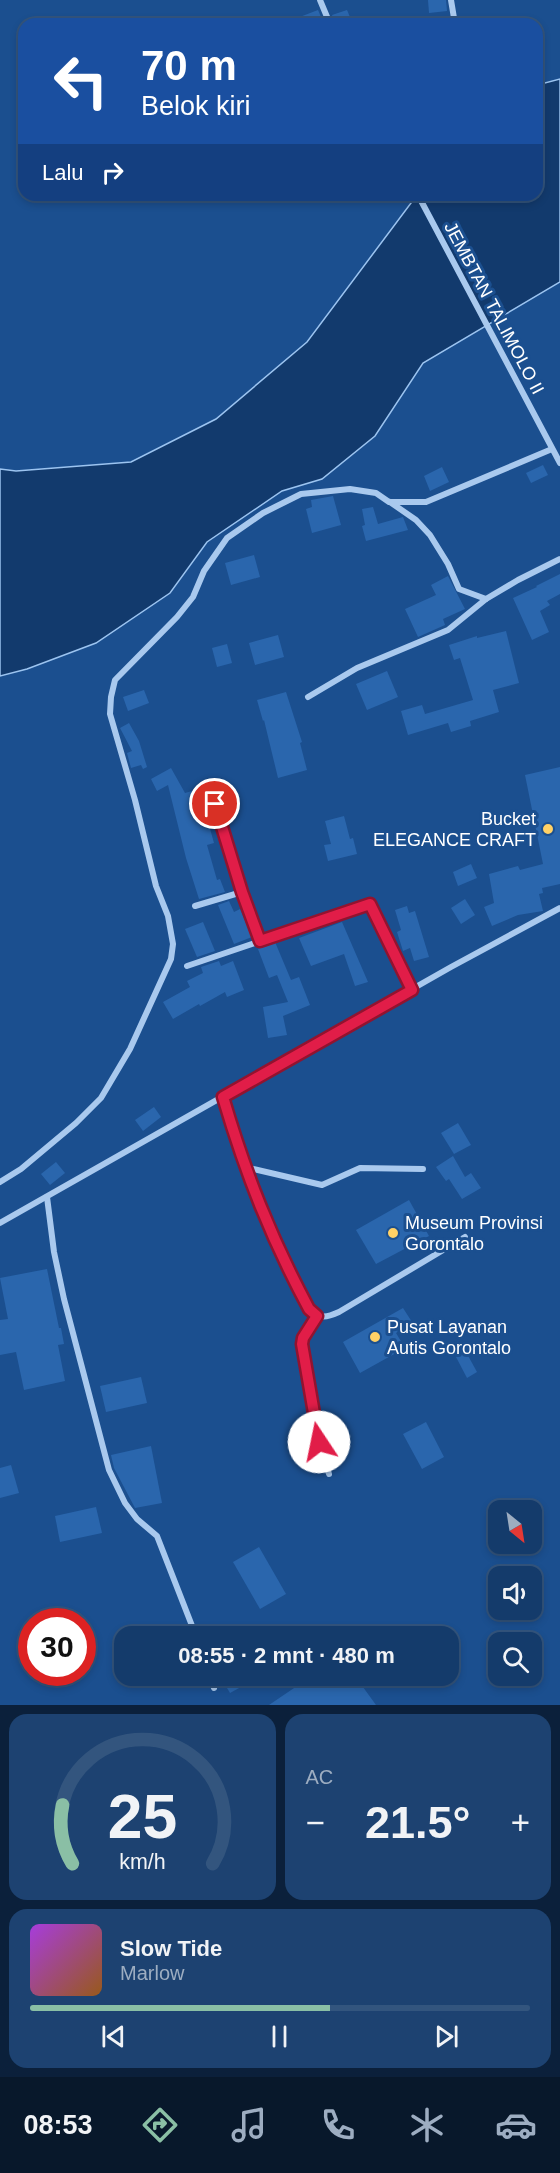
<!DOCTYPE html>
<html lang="id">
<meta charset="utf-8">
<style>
body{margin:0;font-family:Helvetica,sans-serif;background:#1d4271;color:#f1f3f6;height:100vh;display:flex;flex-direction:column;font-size:22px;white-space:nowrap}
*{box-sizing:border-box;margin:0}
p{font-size:20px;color:#9dadc1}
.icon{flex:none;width:33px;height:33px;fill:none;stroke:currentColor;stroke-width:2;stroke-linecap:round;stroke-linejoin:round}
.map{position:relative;height:1705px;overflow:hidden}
.details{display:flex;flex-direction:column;gap:9px;padding:9px;background:#0b203b;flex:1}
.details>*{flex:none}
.top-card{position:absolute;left:18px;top:18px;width:525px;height:183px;border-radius:18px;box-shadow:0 3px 9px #0003,0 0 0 2px #33557e;background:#1a4fa0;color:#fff;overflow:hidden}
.needle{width:39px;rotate:150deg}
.controls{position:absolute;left:488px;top:1500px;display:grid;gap:12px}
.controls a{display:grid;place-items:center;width:54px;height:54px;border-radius:12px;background:#143b6b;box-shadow:0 3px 9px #0003,0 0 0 2px #33557e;font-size:30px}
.speed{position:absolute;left:18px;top:1608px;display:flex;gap:12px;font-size:30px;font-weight:700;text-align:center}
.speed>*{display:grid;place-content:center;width:78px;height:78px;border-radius:50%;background:#143b6b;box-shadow:0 3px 9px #0003,0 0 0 2px #33557e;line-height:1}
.speed .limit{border:9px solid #d22;background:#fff;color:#111}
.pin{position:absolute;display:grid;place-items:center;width:51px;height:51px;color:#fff;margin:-26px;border:3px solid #fff;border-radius:50%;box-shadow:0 2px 6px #0007}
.me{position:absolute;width:66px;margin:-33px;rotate:349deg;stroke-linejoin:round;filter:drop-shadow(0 0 4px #0008)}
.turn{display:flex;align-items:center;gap:21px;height:126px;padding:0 24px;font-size:27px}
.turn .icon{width:78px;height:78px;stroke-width:2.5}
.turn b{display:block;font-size:42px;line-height:51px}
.then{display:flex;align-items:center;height:57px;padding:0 24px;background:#0003;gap:12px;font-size:22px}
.big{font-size:45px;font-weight:700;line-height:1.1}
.details .tile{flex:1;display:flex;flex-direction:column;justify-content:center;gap:9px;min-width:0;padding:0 21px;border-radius:18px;background:#1d4271}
.details .dial{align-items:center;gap:0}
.dial svg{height:156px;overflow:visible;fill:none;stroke:#33557e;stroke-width:7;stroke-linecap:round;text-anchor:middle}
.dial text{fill:#f1f3f6;stroke:none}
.song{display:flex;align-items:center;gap:18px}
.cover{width:72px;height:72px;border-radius:9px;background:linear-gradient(135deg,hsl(280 70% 55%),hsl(30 70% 35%))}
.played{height:6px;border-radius:3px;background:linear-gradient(90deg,#8abfa5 60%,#33557e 60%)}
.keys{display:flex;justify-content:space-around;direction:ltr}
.heat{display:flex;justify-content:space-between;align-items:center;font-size:33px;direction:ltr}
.details .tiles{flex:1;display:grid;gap:9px;grid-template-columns:1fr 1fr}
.tile:last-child{grid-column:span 2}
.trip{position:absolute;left:114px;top:1626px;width:345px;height:60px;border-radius:18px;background:#143b6b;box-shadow:0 3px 9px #0003,0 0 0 2px #33557e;font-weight:700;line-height:60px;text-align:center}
.tabs{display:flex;height:96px;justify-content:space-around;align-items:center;background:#08182b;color:#9dadc1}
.tabs .icon{width:42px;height:42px}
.tabs .current{color:#8abfa5}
.tabs b{font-size:27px;color:#f1f3f6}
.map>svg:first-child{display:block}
.water{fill:#123a6d;stroke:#9cc4f0;stroke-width:1.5}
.building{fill:#2a66ad}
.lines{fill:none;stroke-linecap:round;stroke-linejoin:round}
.minor{stroke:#a9c9ee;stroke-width:6}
.route-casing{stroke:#92132f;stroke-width:15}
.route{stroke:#e11d48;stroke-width:10}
.poi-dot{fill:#ffd166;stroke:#1b4f8f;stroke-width:2}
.labels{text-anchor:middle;stroke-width:6;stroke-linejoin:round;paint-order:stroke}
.street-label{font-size:18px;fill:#fff;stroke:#1b4f8f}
.poi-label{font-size:18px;fill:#fff;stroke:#1b4f8f;text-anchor:start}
</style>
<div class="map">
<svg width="560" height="1705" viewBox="0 0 560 1705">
<rect width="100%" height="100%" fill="#1b4f8f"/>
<!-- water -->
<polygon class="water" points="560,79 560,282 423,363 375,436 322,479 282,491 207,542 170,593 96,643 27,669 0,676 0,469 16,471 131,462 216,419 307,342 417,195 537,195 537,85"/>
<!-- building -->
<g class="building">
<polygon points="428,0 446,0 447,11 429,13"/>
<polygon points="318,10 324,24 284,24 284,23"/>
<polygon points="347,10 353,24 335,24 332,15"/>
<polygon points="543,465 548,475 531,483 526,473"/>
<polygon points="442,467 449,482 430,491 424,476"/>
<polygon points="333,496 341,525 312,533 306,509 312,507 311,500"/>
<polygon points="373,507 378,524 403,517 408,530 366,541 362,526 365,525 362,509"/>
<polygon points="254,555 260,577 231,585 225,563"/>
<polygon points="560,574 560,594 547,601 550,605 540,611 549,632 532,640 513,598 537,587 536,586"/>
<polygon points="448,576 465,609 443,619 445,625 418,637 405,609 436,595 431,585"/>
<polygon points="506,631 519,683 493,690 499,712 470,721 471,726 451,732 448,723 408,735 401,711 422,705 425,714 473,700 460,658 454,660 449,645 477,636 477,638"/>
<polygon points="278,635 284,657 255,665 249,643"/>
<polygon points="227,644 232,663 217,667 212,648"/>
<polygon points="387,671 398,697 367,710 356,684"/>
<polygon points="144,690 149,703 128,711 123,697"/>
<polygon points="286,692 302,742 300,743 307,770 278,778 264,720 263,721 257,700"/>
<polygon points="129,723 139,741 147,767 143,769 141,765 131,768 127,753 132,751 120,728"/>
<polygon points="560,767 560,884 542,888 543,893 539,894 543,911 518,915 492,926 484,907 494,903 489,874 518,866 520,870 543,864 525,775"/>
<polygon points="171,768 185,793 199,789 214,843 207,845 217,880 220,879 225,892 199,899 186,858 168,785 157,791 151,779"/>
<polygon points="344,816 350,839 353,838 357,854 328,861 324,845 331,844 325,821"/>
<polygon points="471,864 477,878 458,886 453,872"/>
<polygon points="465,899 475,915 461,924 451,908"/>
<polygon points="229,901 234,912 240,909 252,937 234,944 218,905"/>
<polygon points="407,906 409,913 415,911 429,957 414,961 410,948 403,951 397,932 401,930 395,910"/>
<polygon points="203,922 215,951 197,957 185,929"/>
<polygon points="342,922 368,982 355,986 344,954 311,966 299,938"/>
<polygon points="275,942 291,980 299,977 310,1005 283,1016 287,1035 268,1038 263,1007 288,1002 277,975 269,978 258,949"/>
<polygon points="219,961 221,966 233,961 244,990 227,997 225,992 200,1006 199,1004 173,1019 163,1002 190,987 187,981 203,973 201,967"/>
<polygon points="154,1107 161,1117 143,1131 135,1120"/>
<polygon points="458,1123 471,1145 454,1154 441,1133"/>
<polygon points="453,1156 465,1177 471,1173 481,1188 462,1199 449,1179 446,1181 436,1167"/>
<polygon points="56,1162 65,1173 50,1185 41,1174"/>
<polygon points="409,1200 429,1236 376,1264 356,1230"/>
<polygon points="47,1269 59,1328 61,1328 64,1344 58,1345 65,1381 24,1390 16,1352 0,1355 0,1320 8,1319 0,1278"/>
<polygon points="403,1308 412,1322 396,1333 405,1348 360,1373 343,1342"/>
<polygon points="466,1352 477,1372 467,1378 456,1357"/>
<polygon points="141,1377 147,1403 106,1412 100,1386"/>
<polygon points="426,1422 444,1457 422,1469 403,1434"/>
<polygon points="151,1446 162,1503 135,1508 114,1468 111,1455"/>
<polygon points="11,1465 19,1493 0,1498 0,1468"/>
<polygon points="96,1507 102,1533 60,1542 55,1516"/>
<polygon points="259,1547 286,1594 260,1609 233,1562"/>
<polygon points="220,1676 261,1676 230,1693"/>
<polygon points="291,1676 355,1676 376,1705 269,1705 297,1686"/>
</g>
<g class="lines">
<!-- minor -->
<g class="minor">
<polyline points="320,0 330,24"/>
<polyline points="451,0 455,24"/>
<polyline points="418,195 560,463"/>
<polyline points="390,502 416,520 430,535 448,564 459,589 486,599"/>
<polyline points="308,697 357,668 448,630 486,599 518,580 560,559"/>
<polyline points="208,783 242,892"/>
<polyline points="195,906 242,892 259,941"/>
<polyline points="187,966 370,904 412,990"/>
<path d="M 223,1097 C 246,1175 271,1238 309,1309 C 319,1319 326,1318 339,1312 L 465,1237"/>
<polyline points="245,1167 322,1185 360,1168 423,1169"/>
<polyline points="0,1182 21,1169 76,1123 101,1098 130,1049 171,959 173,944 168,916 156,886 135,800 110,714 111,697 115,680 177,617 193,597 204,571 227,538 263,513 301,494 350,489 376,493 389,502 426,502 552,449"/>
<polyline points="47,1197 54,1252 64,1299 109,1470 125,1503 137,1519 157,1536 196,1636"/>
<polyline points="0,1223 451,967 560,908"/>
<polyline points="317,1316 303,1338 302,1344 319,1441 329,1474"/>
<polyline points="210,1676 214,1688"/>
</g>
</g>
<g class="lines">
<!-- route casing -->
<g class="route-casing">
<path id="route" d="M 215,804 L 242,892 L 260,941 L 370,904 L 412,990 L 223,1097 C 246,1175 271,1238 309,1309 L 317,1316 L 303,1338 L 302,1344 L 319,1442"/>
</g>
<!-- route -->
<use href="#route" class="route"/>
</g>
<!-- markers -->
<g class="poi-dot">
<circle cx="548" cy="829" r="6"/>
<circle cx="393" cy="1233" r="6"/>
<circle cx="375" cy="1337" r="6"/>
</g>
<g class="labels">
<!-- street labels -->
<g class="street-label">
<text transform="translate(494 308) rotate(62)" y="6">JEMBTAN TALIMOLO II</text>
</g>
<!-- poi labels -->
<g class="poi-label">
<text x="536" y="825" text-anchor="end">Bucket<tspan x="536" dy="21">ELEGANCE CRAFT</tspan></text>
<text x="405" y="1229">Museum Provinsi<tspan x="405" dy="21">Gorontalo</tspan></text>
<text x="387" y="1333">Pusat Layanan<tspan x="387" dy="21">Autis Gorontalo</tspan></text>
</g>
</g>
</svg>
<div class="controls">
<a><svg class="needle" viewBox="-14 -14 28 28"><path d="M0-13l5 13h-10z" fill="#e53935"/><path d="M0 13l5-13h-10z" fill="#9dadc1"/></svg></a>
<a><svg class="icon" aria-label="sound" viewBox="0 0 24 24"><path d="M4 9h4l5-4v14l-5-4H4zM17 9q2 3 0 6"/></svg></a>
<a><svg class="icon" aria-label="search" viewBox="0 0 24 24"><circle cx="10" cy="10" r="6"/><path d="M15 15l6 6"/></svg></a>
</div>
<div class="speed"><div class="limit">30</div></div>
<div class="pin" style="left:215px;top:804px;background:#d93025"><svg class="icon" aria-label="arrive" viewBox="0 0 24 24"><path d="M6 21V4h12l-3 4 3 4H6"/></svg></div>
<svg class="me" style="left:319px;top:1442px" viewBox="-20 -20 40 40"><circle r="19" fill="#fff"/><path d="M0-13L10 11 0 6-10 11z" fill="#e11d48"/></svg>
<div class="trip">08:55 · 2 mnt · 480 m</div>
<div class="top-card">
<div class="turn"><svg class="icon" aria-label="left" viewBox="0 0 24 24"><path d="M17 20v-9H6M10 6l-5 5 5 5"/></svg><div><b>70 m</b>Belok kiri</div></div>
<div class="then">Lalu<svg class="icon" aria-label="right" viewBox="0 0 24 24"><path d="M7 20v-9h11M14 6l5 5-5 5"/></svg></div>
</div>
</div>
<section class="details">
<div class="tiles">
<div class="tile dial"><svg viewBox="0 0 100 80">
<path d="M14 69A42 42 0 1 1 86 69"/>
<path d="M14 69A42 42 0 0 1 9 39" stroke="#8abfa5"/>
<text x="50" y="56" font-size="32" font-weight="700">25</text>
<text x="50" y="72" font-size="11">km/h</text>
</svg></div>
<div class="tile"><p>AC</p>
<div class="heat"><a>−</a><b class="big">21.5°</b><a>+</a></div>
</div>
<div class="tile">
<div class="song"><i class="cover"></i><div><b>Slow Tide</b><p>Marlow</p></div></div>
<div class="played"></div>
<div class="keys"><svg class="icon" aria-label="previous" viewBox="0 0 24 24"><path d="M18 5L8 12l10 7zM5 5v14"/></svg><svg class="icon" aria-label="pause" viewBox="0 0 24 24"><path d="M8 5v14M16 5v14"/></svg><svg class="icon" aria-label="next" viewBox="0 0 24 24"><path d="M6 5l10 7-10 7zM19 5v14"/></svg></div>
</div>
</div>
</section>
<nav class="tabs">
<b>08:53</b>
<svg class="icon current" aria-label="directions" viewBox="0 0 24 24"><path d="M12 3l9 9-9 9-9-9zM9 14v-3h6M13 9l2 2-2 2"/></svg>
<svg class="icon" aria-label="music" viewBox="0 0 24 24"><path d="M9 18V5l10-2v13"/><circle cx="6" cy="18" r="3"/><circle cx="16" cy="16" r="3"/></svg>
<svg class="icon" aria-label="phone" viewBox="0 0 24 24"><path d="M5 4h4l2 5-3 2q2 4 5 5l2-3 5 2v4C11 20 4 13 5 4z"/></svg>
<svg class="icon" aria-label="climate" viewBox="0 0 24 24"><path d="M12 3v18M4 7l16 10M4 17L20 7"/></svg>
<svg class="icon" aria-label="car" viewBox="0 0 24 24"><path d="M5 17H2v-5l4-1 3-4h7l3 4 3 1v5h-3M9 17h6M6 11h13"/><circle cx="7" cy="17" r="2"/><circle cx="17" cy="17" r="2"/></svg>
</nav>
